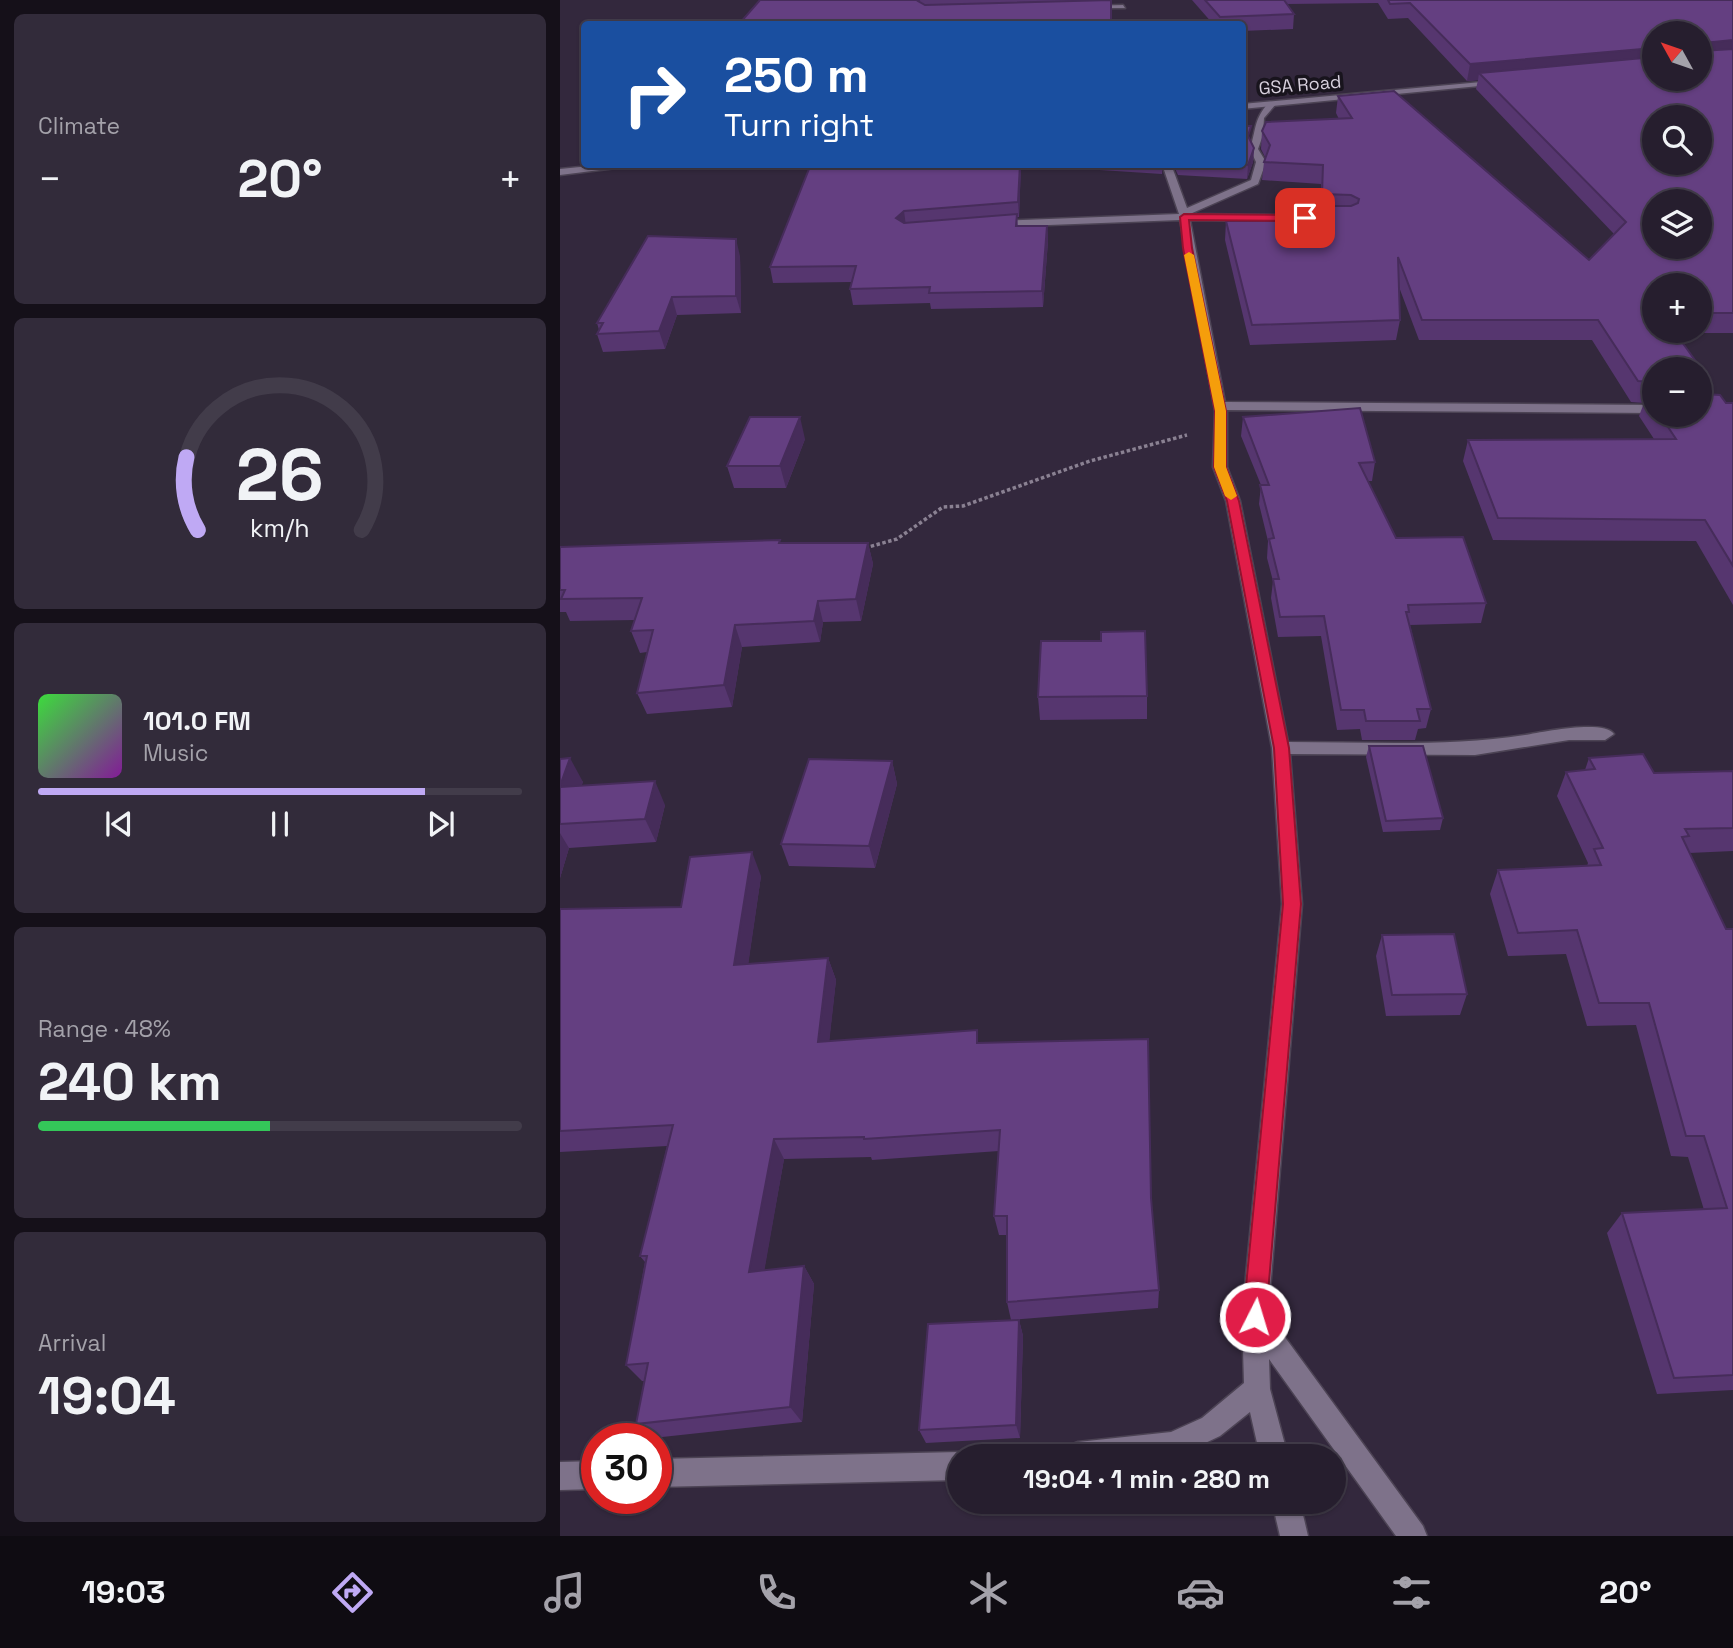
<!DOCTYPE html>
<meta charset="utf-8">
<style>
body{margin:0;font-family:"Space Grotesk",sans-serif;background:#322b3a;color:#f1f3f6;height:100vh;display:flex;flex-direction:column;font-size:26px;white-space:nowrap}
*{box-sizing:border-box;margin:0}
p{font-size:23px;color:#a4a2aa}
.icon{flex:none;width:38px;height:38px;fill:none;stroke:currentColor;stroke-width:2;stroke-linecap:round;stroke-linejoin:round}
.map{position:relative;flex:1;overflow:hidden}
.side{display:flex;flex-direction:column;gap:14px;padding:14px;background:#151019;width:560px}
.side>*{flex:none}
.guide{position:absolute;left:21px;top:21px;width:665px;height:147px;border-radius:7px;box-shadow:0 2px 5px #0004,0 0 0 2px #423c4a;background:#1a4fa0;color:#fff;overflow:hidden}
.needle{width:46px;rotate:310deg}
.tools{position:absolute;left:1082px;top:21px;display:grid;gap:14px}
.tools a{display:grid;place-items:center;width:70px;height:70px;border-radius:50%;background:#261e2e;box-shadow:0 2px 5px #0004,0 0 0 2px #423c4a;font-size:35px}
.speed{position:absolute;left:21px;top:1423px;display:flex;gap:14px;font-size:35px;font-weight:700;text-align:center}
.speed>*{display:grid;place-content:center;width:91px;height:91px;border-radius:50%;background:#261e2e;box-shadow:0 2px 5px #0004,0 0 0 2px #423c4a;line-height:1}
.speed .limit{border:10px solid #d22;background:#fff;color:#111}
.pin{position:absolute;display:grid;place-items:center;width:60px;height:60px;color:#fff;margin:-30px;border-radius:14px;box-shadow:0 4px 10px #0006}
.me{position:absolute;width:77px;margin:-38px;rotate:5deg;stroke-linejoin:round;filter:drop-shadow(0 0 5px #0008)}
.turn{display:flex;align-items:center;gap:24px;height:147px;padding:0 28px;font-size:32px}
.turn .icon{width:91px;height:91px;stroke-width:2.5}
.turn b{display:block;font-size:49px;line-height:60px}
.big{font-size:52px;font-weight:700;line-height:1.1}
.side .card{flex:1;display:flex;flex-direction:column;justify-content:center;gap:10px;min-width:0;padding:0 24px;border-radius:10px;background:#322b3a}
.side .dial{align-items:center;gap:0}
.dial svg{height:182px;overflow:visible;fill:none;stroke:#423c4a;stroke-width:7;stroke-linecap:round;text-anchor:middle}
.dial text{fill:#f1f3f6;stroke:none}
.song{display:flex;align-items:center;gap:21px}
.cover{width:84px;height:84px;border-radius:10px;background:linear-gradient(135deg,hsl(120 70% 55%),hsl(290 70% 35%))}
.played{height:7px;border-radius:4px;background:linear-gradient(90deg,#bfa9f4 80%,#423c4a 80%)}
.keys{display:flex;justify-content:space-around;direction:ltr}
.heat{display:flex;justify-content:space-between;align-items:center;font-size:38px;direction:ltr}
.charge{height:10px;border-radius:5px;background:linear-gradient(90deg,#34c759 48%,#423c4a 0)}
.trip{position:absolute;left:387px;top:1444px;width:399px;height:70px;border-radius:35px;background:#261e2e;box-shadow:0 2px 5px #0004,0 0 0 2px #423c4a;font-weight:700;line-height:70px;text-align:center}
.tabs{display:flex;height:112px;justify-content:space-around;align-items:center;background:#0f0c12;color:#a4a2aa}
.tabs .icon{width:49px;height:49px}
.tabs .on{color:#bfa9f4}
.tabs b{font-size:32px;color:#f1f3f6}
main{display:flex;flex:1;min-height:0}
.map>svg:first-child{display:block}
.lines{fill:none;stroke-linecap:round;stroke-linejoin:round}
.street-casing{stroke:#4c4354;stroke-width:3}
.secondary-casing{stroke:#4c4354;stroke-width:3}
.path{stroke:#8a8192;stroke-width:3.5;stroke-dasharray:3.5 2.5;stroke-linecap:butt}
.street{fill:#7e728a;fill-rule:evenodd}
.secondary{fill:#7e728a;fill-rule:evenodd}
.wall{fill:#56366f;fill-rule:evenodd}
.shaded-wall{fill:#462c5a}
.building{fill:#643f81;stroke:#462c5a;stroke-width:2;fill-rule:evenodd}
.route{fill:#e11d48;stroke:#92132f;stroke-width:2}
.slow{fill:#f59e0b}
.labels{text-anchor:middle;stroke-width:7;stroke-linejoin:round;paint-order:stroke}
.far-street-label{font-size:18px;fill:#d8d1de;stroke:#18141d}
</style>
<main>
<section class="side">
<div class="card"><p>Climate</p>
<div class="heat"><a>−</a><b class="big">20°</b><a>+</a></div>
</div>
<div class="card dial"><svg viewBox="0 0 100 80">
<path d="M14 69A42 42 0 1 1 86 69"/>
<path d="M14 69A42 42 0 0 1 9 37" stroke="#bfa9f4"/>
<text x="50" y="56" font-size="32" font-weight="700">26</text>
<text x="50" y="72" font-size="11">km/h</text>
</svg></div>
<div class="card">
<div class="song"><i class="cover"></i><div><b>101.0 FM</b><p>Music</p></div></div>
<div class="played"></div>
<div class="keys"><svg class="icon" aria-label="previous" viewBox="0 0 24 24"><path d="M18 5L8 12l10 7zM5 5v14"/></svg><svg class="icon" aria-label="pause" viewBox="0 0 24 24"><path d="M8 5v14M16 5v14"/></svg><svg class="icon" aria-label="next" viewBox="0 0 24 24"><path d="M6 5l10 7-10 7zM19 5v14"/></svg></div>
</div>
<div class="card"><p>Range · 48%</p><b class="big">240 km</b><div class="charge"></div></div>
<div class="card"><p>Arrival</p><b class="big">19:04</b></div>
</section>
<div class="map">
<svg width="1173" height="1536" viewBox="0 0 1173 1536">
<rect width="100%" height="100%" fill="#33283d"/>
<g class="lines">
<!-- street casing -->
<g class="street-casing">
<g id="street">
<polygon points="563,5 565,8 525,8 528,6"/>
<path d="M 709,102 L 716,104 L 704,118 L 703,135 L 698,149 L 706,162 L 698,184 L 630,214 L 783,216 L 788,219 L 783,222 L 630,220 L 665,402 L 1094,405 L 1094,413 L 667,410 L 667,467 L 680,501 L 728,742 C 807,742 887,747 965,735 C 982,732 1044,719 1054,734 L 1045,740 L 1009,740 L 915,755 L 730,754 L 742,904 L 708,1314 L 863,1526 L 867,1536 L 836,1536 L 709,1359 L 710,1389 L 728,1456 L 700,1456 L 690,1412 L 660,1436 L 618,1456 L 504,1456 L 508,1446 L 518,1442 L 611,1432 L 642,1418 L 684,1383 L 682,1317 L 722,904 L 712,748 L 666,501 L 653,467 L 655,411 L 620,220 L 436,227 L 431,224 L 436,221 L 619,214 L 602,164 L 611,164 L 627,208 L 691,180 L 696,162 L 690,149 C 697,127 693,121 709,102 Z"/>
<polygon points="399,1452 408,1456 399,1456 399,1480 96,1487 96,1459"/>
<polygon points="37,1461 37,1489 0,1490 0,1462"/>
<polygon points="712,1502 740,1502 748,1536 720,1536"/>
</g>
</g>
<!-- secondary casing -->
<g class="secondary-casing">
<g id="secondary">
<polygon points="943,80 940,84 682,109 682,104"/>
<polygon points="50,164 88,164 0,175 0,169"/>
</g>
</g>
<!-- path -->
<polyline class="path" points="305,548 337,539 383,507 403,506 530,461 627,435"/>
<!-- street -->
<use href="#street" class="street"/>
<!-- secondary -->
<use href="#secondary" class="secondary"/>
</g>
<!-- wall -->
<g class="wall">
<polygon points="200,0 551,0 179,24"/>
<path d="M 632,0 L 1173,0 L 1173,333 L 1119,333 L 1118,337 L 1150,381 L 1146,394 L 1166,403 L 1173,403 L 1173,605 L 1136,541 L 933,540 L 903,461 L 908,440 L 1094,439 L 1079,416 L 1084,403 L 1071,402 L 1032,340 L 859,340 L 839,287 L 840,320 L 836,340 L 690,345 L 665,240 L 666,221 L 761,221 L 761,184 L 702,180 L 704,162 L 705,157 L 701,149 L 702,131 L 779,119 L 776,113 L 778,96 L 1029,260 L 1054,234 L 916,89 L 918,80 L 907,81 L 848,18 L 828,19 L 818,3 L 727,4 L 734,14 L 733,29 L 682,31 L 682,24 L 653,24 ZM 1094,33 L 1139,79 L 1094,79 ZM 1139,285 L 1139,331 L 1094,331 ZM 1094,369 L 1139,415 L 1094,415 Z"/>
<polygon points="690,139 694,148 693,162 687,179 618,175 613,164 682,164"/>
<polygon points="251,164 603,164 602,174 461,165 459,217 457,217 458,226 487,226 488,241 483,307 371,309 370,303 293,305 290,289 292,282 213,283 210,267"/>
<polygon points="180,256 181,313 117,315 105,349 43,352 37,334 39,330 37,323"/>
<polygon points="683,417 815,462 812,481 808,481 836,538 926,603 921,623 850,625 871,709 866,728 858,729 855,740 802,740 800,729 777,730 761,636 718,637 711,598 713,581 707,558 708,541 699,504 701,485 681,436"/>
<polygon points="245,439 226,488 174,488 167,466"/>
<polygon points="221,543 308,543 313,564 301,621 263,622 260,642 182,647 172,707 87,714 77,693 87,652 80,653 71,631 75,620 10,621 6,612 0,612 0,547"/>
<polygon points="587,696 587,719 480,720 478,697"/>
<polygon points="809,746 883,818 880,830 823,832 806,757"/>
<polygon points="1029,758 1094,773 1173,771 1173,851 1129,853 1166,929 1173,929 1173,1390 1097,1394 1047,1233 1062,1213 1144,1210 1128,1157 1111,1156 1076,1025 1027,1026 1006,954 948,956 930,894 938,870 1027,866 1028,863 997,796 1006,772 1025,770"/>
<polygon points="0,759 23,782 21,786 105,805 96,842 9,848 0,878"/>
<polygon points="332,761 337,784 315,868 229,866 221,844"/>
<polygon points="201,876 188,964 268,958 276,980 269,1041 420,1043 591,1198 599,1290 598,1308 451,1320 447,1302 447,1235 439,1235 434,1216 439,1151 312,1160 311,1157 224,1159 204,1270 244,1266 254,1284 242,1422 93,1438 76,1424 84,1381 82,1381 66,1365 85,1262 80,1256 107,1146 0,1152 0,909 121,907"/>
<polygon points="822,935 907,994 900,1015 826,1016 816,956"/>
<polygon points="459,1320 463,1336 460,1438 366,1443 359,1430"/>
</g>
<!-- shaded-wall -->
<g class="shaded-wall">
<polygon points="1173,40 1173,55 1139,58 1144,43"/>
<polygon points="1094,48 1094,63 919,73 918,80 907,81 910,64"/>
<polygon points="694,148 693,162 687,179 688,165"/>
<polygon points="460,164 461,165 459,217 458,202"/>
<polygon points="344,211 346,226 336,218"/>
<polygon points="487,226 488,241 483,307 482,291"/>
<polygon points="176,239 180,256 181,313 176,296"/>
<polygon points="112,297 117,315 105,349 99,331"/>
<polygon points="1150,381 1142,402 1145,382"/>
<polygon points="240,417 245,439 226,488 220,466"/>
<polygon points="308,543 313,564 301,621 296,599"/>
<polygon points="258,601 263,622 260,642 254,621"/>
<polygon points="175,625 182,647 172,707 164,685"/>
<polygon points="10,758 23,782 13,811 0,787"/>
<polygon points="332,761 337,784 315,868 309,846"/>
<polygon points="95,781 105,805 96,842 85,819"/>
<polygon points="0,833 9,848 0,878"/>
<polygon points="192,852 201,876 185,987 174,965"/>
<polygon points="268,958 276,980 267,1063 258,1042"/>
<polygon points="214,1139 224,1159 201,1290 189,1272"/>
<polygon points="244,1266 254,1284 242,1422 230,1407"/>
<polygon points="459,1320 463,1336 460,1438 456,1425"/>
</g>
<!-- building -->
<g class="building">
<polygon points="200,0 359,0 358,1 365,5 551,0 551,24 179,24"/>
<polygon points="645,0 724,0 734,14 660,17"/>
<path d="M 828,0 L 1173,0 L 1173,40 L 1144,43 L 1142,51 L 1173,49 L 1173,313 L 1139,313 L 1139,285 L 1094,285 L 1094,331 L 1114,331 L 1150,381 L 1145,382 L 1145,394 L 1160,395 L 1166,403 L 1173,403 L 1173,566 L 1145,520 L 938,518 L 908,440 L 1116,439 L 1100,415 L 1139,415 L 1139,369 L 1094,369 L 1094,382 L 1078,381 L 1038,320 L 862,320 L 838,257 L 840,320 L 692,325 L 666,221 L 762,221 L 762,206 L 791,206 L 798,203 L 799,199 L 791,195 L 762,194 L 763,165 L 704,162 L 710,145 L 702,131 L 706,122 L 792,118 L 778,96 L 834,91 L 1029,260 L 1066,222 L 919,73 L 1094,57 L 1094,79 L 1139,79 L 1139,33 L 1094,33 L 1094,48 L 910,64 L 850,3 L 830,4 ZM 1094,117 L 1139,117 L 1139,163 L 1094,163 ZM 1094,201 L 1139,201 L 1139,247 L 1094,247 Z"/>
<polygon points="682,116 686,126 691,126 688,136 694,148 688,165 682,164"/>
<polygon points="251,164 460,164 458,202 344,211 336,218 344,223 457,214 456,226 487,226 482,291 369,293 370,287 290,289 296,266 210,267"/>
<polygon points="88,236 176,239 176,296 112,297 99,331 37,334 43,323 37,323"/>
<polygon points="1094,394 1094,406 1086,395"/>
<polygon points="800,408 815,462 799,463 836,538 903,537 926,603 848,605 849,612 846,612 871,709 857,709 860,721 806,721 804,710 781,710 764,616 720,617 713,579 719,579 709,539 714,538 700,485 709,485 683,417"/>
<polygon points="190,417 240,417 220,466 167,466"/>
<polygon points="220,540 219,543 308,543 296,599 258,601 254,621 175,625 164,685 77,693 93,630 71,631 82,598 1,599 5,590 0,590 0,547"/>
<polygon points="585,631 587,696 478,697 481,641 541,641 541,632"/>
<polygon points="809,746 863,746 883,818 826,821"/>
<polygon points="1083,754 1094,773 1173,771 1173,828 1125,829 1129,836 1122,837 1166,929 1173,929 1173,1375 1114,1378 1062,1213 1167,1208 1144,1136 1126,1136 1089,1003 1039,1003 1017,930 958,933 938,870 1041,865 1034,849 1043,848 1006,772 1035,769 1029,758"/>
<polygon points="10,758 0,786 0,759"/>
<polygon points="249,759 332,761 309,846 221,844"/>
<polygon points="95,781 85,819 0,824 0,787"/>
<polygon points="192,852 174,965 268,958 258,1042 417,1030 417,1043 588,1039 591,1198 599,1290 447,1302 447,1216 434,1216 440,1130 304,1139 304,1137 214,1139 189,1272 244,1266 230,1407 76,1424 88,1363 66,1365 87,1256 80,1256 113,1125 0,1131 0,909 121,907 130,857"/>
<polygon points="894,934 907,994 832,995 822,935"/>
<polygon points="459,1320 456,1425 359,1430 368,1324"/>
</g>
<!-- route -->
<polygon class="route" points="624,214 745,215 749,218 745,221 629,220 632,248 666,411 666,467 679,501 729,748 741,904 706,1317 703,1325 695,1329 687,1325 683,1317 723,904 714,748 667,501 654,467 655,411 623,248 620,217"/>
<!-- slow -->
<polygon class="slow" points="629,252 634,255 666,411 666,467 677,496 671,500 665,496 654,467 655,411 624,255"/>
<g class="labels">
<!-- far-street labels -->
<g class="far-street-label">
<text transform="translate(740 85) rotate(-5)" y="6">GSA Road</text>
</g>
</g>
</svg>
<div class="tools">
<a><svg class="needle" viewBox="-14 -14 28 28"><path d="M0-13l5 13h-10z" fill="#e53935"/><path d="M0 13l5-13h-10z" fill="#a4a2aa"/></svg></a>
<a><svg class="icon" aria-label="search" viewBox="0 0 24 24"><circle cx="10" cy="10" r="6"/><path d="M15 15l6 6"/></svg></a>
<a><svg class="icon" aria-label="layers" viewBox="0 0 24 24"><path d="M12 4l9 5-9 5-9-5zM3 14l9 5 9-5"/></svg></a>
<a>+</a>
<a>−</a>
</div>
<div class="speed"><div class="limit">30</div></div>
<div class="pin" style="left:745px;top:218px;background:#d93025"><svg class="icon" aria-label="arrive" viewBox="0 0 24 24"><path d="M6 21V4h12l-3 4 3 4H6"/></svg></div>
<svg class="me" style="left:695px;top:1317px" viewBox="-20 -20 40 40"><circle r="17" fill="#e11d48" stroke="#fff" stroke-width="3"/><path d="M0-11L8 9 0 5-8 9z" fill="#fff"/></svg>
<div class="trip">19:04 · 1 min · 280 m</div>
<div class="guide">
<div class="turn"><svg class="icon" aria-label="right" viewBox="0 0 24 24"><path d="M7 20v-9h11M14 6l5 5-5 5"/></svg><div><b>250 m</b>Turn right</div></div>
</div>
</div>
</main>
<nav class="tabs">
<b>19:03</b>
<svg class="icon on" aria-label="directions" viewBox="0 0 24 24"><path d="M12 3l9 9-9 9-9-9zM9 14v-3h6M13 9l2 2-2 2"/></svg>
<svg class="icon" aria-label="music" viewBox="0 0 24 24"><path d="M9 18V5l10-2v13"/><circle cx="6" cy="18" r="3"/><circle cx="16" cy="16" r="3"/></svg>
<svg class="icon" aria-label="phone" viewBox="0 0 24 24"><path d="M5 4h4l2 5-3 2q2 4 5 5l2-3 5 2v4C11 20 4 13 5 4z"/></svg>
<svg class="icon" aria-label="climate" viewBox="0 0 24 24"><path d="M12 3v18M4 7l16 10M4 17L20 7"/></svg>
<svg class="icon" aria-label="car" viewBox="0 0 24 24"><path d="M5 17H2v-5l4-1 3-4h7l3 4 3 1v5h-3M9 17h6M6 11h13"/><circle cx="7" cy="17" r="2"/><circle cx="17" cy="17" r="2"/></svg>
<svg class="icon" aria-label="filters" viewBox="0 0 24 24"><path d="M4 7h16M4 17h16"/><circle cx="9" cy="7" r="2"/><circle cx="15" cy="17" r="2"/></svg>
<b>20°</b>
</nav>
